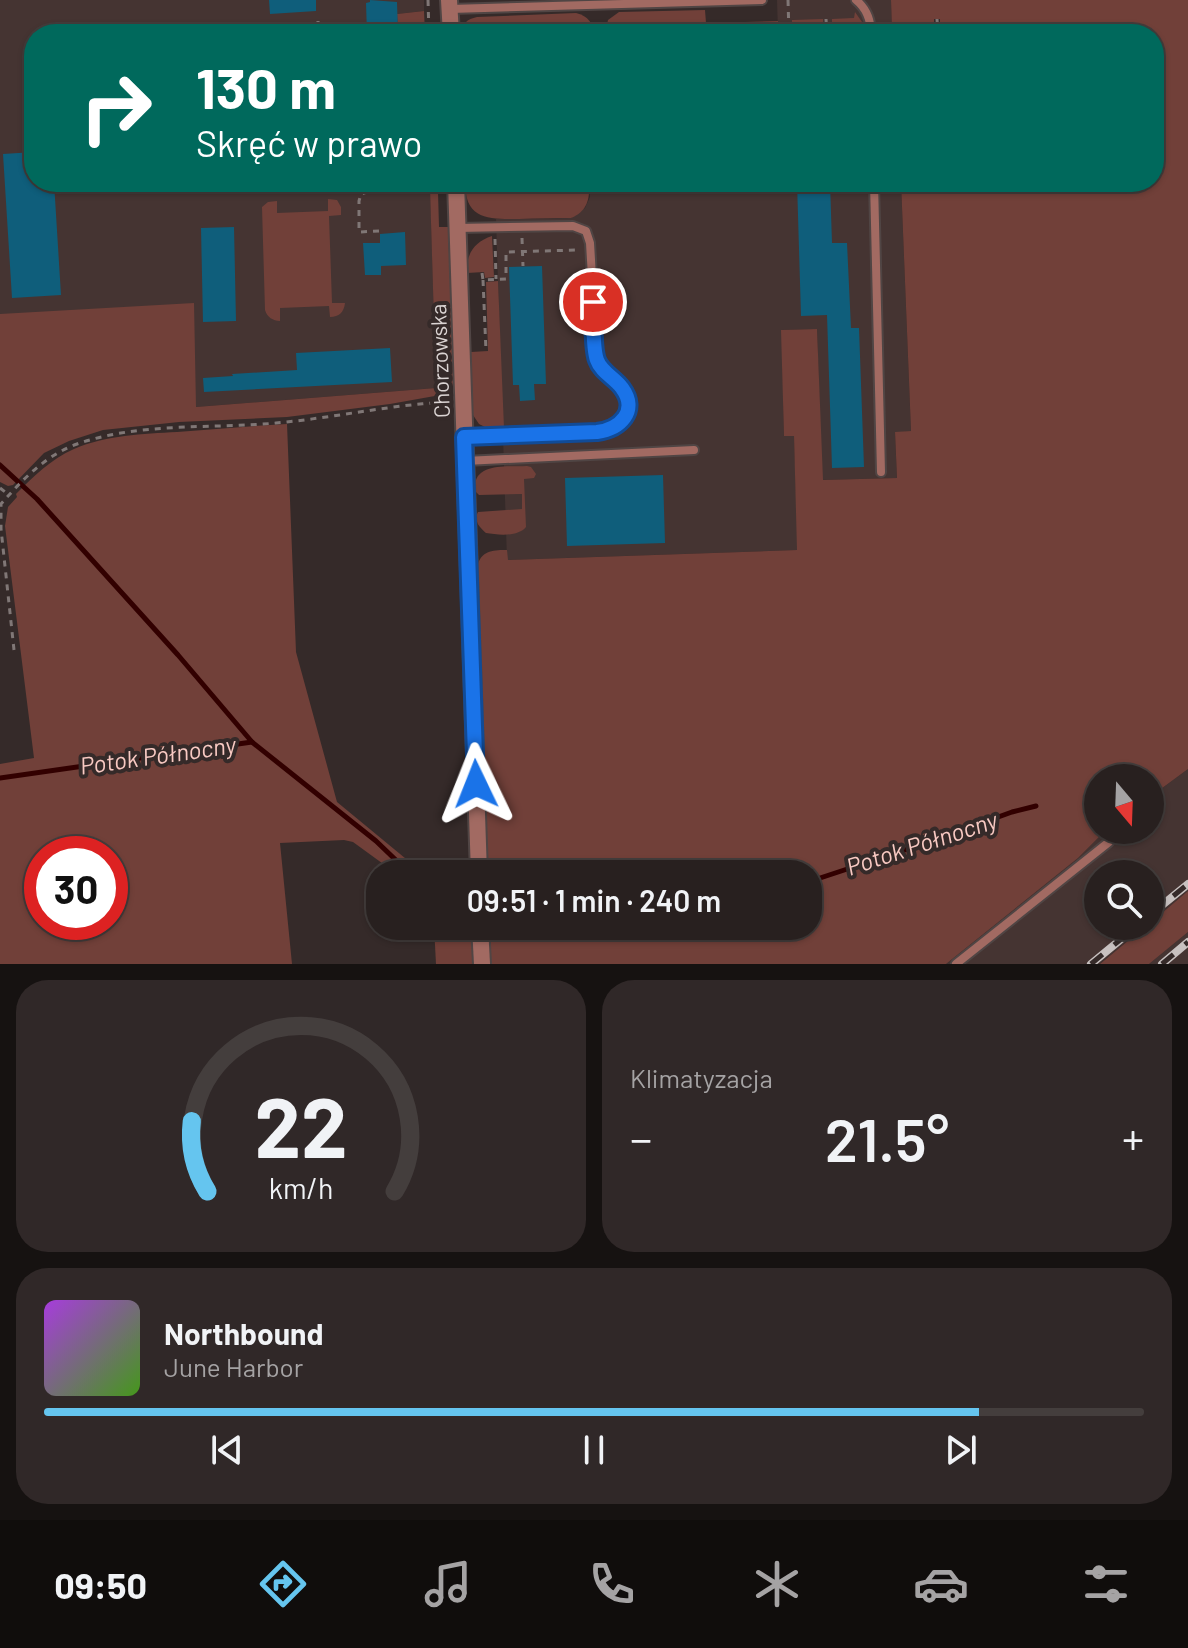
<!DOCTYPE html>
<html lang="pl">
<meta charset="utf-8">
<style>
body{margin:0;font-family:Barlow,sans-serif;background:#302828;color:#f1f3f6;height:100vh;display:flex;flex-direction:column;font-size:30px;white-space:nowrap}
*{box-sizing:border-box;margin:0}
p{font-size:26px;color:#a5a3a4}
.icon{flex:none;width:44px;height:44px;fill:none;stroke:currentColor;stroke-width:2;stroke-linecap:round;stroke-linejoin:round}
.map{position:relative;height:964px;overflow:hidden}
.drawer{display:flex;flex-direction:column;gap:16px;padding:16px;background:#161211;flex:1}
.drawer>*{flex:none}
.top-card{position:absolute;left:24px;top:24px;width:1140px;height:168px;border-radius:32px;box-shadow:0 2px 6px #0004,0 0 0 2px #443e3d;background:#00695c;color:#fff;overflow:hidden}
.needle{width:52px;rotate:161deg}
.controls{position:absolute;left:1084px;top:764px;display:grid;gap:16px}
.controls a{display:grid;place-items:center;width:80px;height:80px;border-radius:50%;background:#28201f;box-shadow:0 2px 6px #0004,0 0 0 2px #443e3d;font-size:40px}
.speed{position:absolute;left:24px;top:836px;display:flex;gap:16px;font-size:40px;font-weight:700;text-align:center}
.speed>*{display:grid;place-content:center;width:104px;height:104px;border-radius:50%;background:#28201f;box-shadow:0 2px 6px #0004,0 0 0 2px #443e3d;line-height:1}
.speed .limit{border:12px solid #d22;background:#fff;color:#111}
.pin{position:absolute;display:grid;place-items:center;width:68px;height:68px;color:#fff;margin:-34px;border:4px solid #fff;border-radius:50%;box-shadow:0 2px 8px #0007}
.me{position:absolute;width:88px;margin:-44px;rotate:358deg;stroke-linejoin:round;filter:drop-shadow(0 0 6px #0008)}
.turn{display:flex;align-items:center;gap:28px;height:168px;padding:0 40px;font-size:36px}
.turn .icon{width:104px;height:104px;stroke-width:2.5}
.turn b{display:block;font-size:56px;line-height:68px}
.big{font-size:60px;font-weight:600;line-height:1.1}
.drawer .tile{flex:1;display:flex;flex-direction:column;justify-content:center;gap:12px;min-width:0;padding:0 28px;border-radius:32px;background:#302828}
.drawer .dial{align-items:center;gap:0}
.dial svg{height:208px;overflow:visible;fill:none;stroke:#443e3d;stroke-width:7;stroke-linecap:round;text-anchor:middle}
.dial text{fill:#f1f3f6;stroke:none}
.song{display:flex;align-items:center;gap:24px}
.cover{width:96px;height:96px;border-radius:12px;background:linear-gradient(135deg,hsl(280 70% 55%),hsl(100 70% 35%))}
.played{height:8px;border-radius:4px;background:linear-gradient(90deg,#65c5ef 85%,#443e3d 85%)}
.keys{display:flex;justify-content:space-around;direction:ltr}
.heat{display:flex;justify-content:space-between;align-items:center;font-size:44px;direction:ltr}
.drawer .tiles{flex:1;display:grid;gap:16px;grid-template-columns:1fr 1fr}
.tile:last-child{grid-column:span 2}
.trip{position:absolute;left:366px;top:860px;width:456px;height:80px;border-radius:32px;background:#28201f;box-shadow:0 2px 6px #0004,0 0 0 2px #443e3d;font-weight:600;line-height:80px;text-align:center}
.menu{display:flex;height:128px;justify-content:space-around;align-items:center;background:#100d0c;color:#a5a3a4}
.menu .icon{width:56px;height:56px}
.menu .active{color:#65c5ef}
.menu b{font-size:36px;color:#f1f3f6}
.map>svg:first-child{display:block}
.built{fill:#453432}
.green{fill:#714039;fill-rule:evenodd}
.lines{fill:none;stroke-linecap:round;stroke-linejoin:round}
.stream{stroke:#320000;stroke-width:5}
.building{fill:#0f5e7b}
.lane-casing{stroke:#504544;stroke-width:12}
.street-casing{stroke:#504544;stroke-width:20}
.path{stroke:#807776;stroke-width:3;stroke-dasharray:6 6;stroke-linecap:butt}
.lane{stroke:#a26a62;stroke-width:8}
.street{stroke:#a26a62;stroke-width:16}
.rail-casing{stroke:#c8c1c0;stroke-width:8}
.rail{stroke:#352a29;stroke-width:5;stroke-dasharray:15;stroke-linecap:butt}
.route-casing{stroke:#114b97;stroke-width:20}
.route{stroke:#1a73e8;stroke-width:14}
.labels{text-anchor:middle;stroke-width:8;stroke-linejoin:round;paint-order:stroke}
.street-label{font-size:22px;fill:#dbd4d3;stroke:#352a29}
.water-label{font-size:24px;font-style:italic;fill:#f9cac3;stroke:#352a29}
</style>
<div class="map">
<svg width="1188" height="964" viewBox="0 0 1188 964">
<rect width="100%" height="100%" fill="#352a29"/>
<!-- built -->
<g class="built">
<polygon points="0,0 424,0 424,11 397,14 398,34 34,34 34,182 430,182 436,388 196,407 0,408"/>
<polygon points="777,0 891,0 892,29 896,30 896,34 730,34 778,32"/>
<polygon points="589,182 901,182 911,431 895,433 897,478 822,480 817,329 782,330 784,436 794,436 798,550 507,560 496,219 571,218 585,208 590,197"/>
<polygon points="1188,769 1188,891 1150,923 1150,874 1098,874 1098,926 1146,926 1100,964 946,964 1078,858 1106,830 1150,830 1150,797"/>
<polygon points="1188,932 1188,964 1149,964"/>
</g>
<!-- green -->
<g class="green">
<path d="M 891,0 L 1188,0 L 1188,769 L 1150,797 L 1150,778 L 1098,778 L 1098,830 L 1106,830 L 1078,858 L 946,964 L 491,964 L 490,926 L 808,926 L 808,874 L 488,874 L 478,564 C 482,550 495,550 507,550 L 508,560 L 797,550 L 794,436 L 784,436 L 781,330 L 817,329 L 823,480 L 897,478 L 895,432 L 911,431 L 901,182 L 1154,182 L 1154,34 L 973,34 L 973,23 L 940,24 L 940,19 L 934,19 L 934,34 L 896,34 L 896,30 L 892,30 Z"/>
<polygon points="705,10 706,23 778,21 778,32 605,34 608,20 619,12"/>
<polygon points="424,11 425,34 398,34 397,14"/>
<polygon points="855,12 862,22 864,34 832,34 832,19 854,18"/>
<path d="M 576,13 C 588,16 593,23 594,34 L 460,34 C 462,24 467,19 477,17 Z"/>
<polygon points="823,19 823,34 792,34 792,20"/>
<path d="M 465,182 L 589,182 C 590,198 588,211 571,218 C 554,218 536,218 519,219 C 488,219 465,220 465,182 Z"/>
<polygon points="430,189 435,189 438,192 439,227 448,227 454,383 451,389 446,394 390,404 287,417 179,422 103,430 69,441 44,453 13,485 8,486 0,482 0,314 194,303 196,407 436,388"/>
<path d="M 328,199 L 337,200 L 341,207 L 341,215 L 329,216 L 332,303 L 345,303 C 344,312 339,317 330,317 L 329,306 L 280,308 L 280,321 C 273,321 267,317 265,310 L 262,207 L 268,202 L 277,201 L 277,213 L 328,211 Z"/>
<path d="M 492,236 L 494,277 L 485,278 L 484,272 L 467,273 C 466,254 474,242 492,236 Z"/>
<polygon points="498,281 504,428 485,427 479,424 473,415 471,352 488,351 486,282"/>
<path d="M 287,424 L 296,652 L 337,802 L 417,868 L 455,874 L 397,874 L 353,842 L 344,840 L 280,843 L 292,964 L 0,964 L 0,764 L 34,758 L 5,526 L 8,507 L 17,497 L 16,494 C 34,476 51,459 74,449 C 106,435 143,434 177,432 C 214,429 250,426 287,424 ZM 110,854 L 110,922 L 42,922 L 42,854 Z"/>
<path d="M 527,466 L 531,467 L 536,474 L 534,478 L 524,479 L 526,527 C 518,537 498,535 486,533 C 480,528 473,521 478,512 L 522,509 L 522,494 L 479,495 L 475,491 C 472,462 506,467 527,466 Z"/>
<polygon points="1188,891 1188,932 1149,964 1100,964 1146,926 1150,926 1150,923"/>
<polygon points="434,926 473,926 474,964 436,964"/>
</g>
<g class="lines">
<!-- stream -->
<g class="stream">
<polyline points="0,465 37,499 178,655 252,742"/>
<polyline points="0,778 252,742 376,841 402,866 414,874"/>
<polyline points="808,882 929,842 1012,812 1036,806"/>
</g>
</g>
<!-- building -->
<g class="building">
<polygon points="269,0 316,0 316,11 270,14"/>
<polygon points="370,0 397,2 398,34 367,34 366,3 370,2"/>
<polygon points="34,152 34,182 54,182 61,295 12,298 3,154"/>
<polygon points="797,182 830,182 832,243 847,243 851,328 859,328 864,467 832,468 827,315 801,316"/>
<polygon points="234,227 236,321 203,322 201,228"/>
<polygon points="405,232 406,265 381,266 381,275 365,275 363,243 380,243 380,234"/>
<polygon points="542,266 546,384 534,384 535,400 520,401 519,385 513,385 509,267"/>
<polygon points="390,348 392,382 204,392 203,378 233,376 232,374 297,370 296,353"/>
<polygon points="663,475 665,543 567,546 565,478"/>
</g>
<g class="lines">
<!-- lane casing -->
<g class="lane-casing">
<g id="lane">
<path d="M 856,0 C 867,9 871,20 871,34"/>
<polyline points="450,9 762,0"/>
<polyline points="874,182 881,472"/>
<polyline points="457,228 573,226 586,231 590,243 597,361 622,388 628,404 627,414 622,422 613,428 603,431 465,437"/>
<polyline points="465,461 694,450"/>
<polyline points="956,964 1109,842"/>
</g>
</g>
<!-- street casing -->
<g class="street-casing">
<g id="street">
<polyline points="449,0 451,34"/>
<polyline points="456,182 479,874"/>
<polyline points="480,926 482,964"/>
</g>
</g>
<!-- path -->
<g class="path">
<polyline points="428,0 429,34"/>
<polyline points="788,0 789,34"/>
<polyline points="826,19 827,34"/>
<polyline points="937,19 938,34"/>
<polyline points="318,21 318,34"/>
<polyline points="362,182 362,185"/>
<polyline points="384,182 384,184"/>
<polyline points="379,231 359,232 359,201 361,194 367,192 427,190 427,182"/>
<polyline points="522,238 523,266"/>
<polyline points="495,239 496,279"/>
<polyline points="482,273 483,280 506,279 506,252 579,250"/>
<polyline points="483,280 486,351"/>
<polyline points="0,488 9,495"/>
<path d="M 14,650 L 1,529 L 1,504 C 22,480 46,455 77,444 C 140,422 211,429 276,423 C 333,418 389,405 446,402"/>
</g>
<!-- lane -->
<use href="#lane" class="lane"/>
<!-- street -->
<use href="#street" class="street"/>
<!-- rail casing -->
<g class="rail-casing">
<g id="rail">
<polyline points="1150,915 1188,884"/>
<polyline points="1091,964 1137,926"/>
<polyline points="1162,964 1188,942"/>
</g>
</g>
<!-- rail -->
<use href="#rail" class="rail"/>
</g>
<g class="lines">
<!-- route casing -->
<g class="route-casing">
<path id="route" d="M 476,784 L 464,437 L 597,432 C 620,429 639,411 622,388 C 615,378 601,372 597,360 C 592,347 594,317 593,302"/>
</g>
<!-- route -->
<use href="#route" class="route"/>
</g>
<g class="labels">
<!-- street labels -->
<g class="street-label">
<text transform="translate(440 361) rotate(-92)" y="8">Chorzowska</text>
</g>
<!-- water labels -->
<g class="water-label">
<text transform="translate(158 756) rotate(-8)" y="8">Potok Północny</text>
<text transform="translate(922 844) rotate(-18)" y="8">Potok Północny</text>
</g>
</g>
</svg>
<div class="controls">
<a><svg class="needle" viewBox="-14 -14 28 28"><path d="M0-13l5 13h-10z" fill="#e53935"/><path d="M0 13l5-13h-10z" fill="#a5a3a4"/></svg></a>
<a><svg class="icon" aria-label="search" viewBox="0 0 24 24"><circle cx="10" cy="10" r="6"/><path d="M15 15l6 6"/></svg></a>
</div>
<div class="speed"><div class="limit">30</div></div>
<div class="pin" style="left:593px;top:302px;background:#d93025"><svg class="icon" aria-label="arrive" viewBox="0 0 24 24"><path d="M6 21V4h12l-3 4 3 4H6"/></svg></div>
<svg class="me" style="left:476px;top:784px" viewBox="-20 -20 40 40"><path d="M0-17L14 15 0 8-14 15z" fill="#1a73e8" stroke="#fff" stroke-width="4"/></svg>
<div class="trip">09:51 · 1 min · 240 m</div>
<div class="top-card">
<div class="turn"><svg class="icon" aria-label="right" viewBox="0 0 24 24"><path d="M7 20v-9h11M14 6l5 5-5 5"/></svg><div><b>130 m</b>Skręć w prawo</div></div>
</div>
</div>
<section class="drawer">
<div class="tiles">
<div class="tile dial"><svg viewBox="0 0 100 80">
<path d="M14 69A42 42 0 1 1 86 69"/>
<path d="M14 69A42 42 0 0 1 8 42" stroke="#65c5ef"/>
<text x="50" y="56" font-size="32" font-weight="700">22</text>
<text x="50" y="72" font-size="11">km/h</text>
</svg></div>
<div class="tile"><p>Klimatyzacja</p>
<div class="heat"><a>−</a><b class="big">21.5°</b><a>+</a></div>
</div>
<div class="tile">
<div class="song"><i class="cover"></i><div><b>Northbound</b><p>June Harbor</p></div></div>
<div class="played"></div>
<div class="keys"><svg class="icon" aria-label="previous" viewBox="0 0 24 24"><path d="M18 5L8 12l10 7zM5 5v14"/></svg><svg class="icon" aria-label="pause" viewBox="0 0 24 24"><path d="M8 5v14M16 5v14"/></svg><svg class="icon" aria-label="next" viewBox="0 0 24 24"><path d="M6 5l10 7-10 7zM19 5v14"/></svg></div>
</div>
</div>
</section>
<nav class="menu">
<b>09:50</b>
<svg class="icon active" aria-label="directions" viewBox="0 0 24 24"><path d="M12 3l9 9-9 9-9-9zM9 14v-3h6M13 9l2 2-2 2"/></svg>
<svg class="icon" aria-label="music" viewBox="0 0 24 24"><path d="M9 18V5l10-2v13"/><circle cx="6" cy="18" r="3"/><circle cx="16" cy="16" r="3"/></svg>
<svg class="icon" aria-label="phone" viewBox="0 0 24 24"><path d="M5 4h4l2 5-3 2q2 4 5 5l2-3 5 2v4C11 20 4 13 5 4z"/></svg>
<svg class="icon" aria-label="climate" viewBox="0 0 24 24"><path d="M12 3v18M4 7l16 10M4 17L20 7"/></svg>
<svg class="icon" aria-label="car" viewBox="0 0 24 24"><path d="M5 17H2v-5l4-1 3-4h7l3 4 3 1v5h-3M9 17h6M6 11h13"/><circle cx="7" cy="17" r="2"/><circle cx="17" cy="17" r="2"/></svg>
<svg class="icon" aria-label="filters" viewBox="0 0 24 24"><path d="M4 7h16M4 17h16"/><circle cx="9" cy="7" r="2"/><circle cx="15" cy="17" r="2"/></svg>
</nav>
